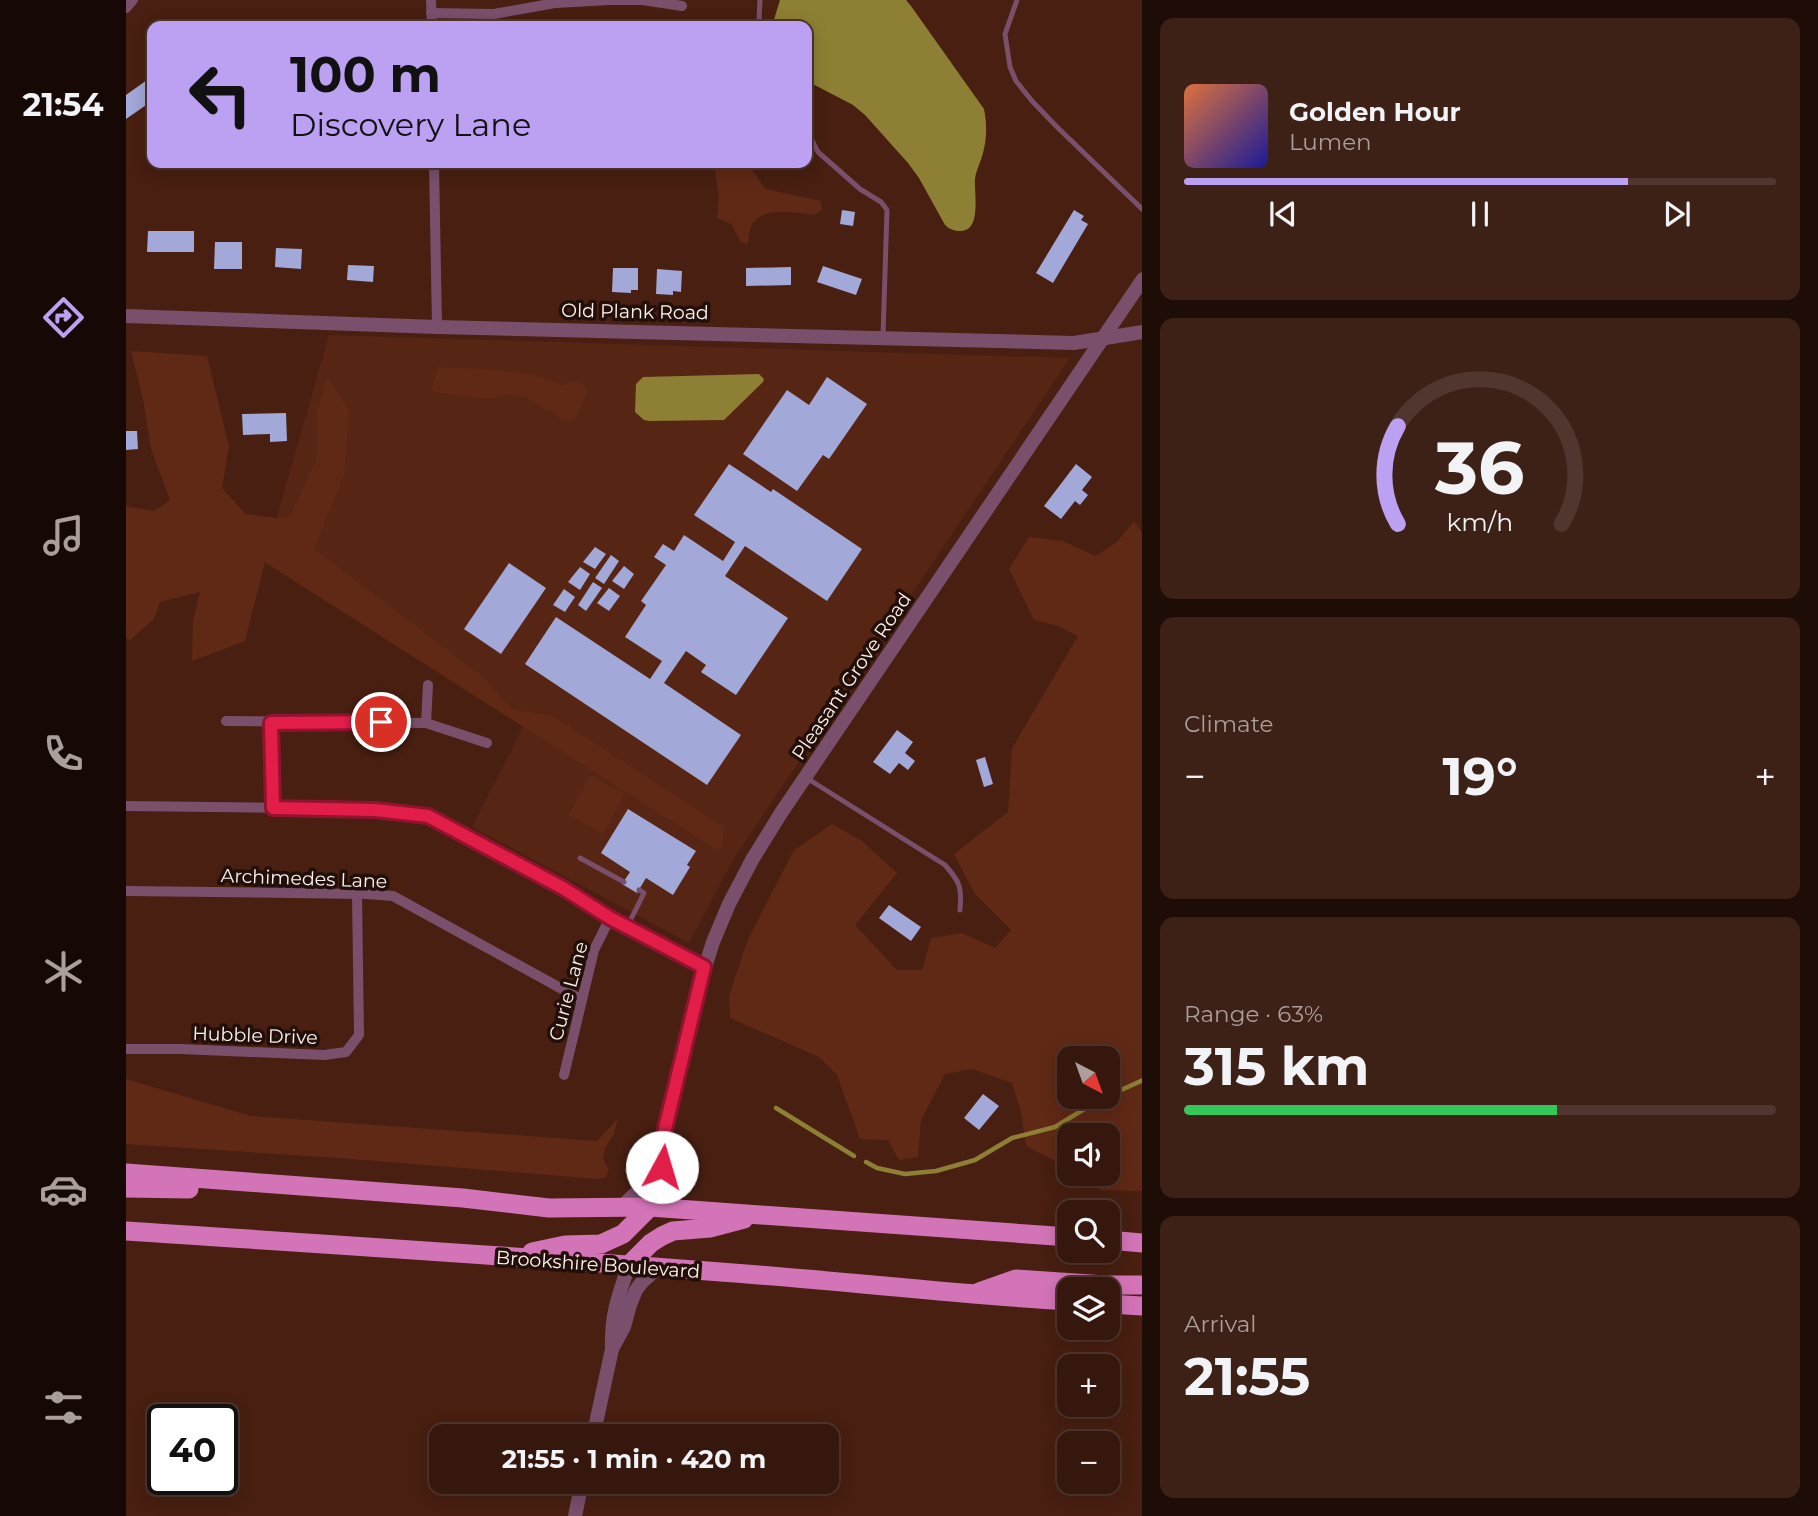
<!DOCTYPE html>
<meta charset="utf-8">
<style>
body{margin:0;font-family:Montserrat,sans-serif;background:#3d2016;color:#f1f3f6;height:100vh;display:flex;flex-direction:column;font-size:26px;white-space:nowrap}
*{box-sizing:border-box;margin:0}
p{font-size:23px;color:#aa9f9d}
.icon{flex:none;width:38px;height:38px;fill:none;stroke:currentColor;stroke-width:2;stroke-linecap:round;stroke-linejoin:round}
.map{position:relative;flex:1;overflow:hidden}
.details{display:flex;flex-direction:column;gap:18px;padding:18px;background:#1e0d07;width:676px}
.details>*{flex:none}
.hud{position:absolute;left:21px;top:21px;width:665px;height:147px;border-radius:14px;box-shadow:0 4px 18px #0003,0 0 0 2px #50362e;background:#bca0f2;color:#111;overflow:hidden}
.needle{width:46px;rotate:139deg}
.buttons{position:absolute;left:931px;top:1046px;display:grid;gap:14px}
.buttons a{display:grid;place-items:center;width:63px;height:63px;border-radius:14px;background:#36170d;box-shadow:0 4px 18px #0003,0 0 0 2px #50362e;font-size:35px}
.speed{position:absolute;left:21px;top:1404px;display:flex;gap:14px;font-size:35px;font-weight:700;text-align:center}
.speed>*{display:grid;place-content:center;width:91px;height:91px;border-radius:50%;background:#36170d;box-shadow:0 4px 18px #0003,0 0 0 2px #50362e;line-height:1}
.speed .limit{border:4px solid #111;border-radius:10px;background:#fff;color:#111}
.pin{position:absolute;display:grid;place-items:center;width:60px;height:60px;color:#fff;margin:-30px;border:4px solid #fff;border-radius:50%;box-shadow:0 2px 7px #0007}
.me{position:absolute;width:77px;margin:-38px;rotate:6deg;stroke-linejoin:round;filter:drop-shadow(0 0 5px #0008)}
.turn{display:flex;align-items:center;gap:24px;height:147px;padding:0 28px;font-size:32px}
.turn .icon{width:91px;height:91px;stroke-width:2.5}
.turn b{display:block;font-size:49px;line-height:60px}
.big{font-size:52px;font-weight:700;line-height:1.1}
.details .widget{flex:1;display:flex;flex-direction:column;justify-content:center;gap:10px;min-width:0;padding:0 24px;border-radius:14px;background:#3d2016}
.details .dial{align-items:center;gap:0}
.dial svg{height:182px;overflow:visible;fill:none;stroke:#50362e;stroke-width:7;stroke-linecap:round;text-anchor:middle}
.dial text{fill:#f1f3f6;stroke:none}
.song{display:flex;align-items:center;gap:21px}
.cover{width:84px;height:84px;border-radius:10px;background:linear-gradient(135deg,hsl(20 70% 55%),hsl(240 70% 35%))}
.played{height:7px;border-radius:4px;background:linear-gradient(90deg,#bca0f2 75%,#50362e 75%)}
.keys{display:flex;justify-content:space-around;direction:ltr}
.heat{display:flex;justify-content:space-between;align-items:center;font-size:38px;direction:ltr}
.charge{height:10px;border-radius:5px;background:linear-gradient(90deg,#34c759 63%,#50362e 0)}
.trip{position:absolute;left:303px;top:1424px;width:410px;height:70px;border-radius:14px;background:#36170d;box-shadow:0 4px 18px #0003,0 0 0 2px #50362e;font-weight:700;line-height:70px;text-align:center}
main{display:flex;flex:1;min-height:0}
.dock{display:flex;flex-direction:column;width:126px;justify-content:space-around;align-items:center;background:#160905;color:#aa9f9d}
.dock .icon{width:49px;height:49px}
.dock .active{color:#bca0f2}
.dock b{font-size:32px;color:#f1f3f6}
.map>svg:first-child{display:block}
.built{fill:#562514}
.green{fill:#602916;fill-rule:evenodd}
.water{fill:#8d7f33}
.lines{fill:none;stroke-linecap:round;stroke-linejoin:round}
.stream{stroke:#8d7f33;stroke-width:4.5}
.building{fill:#a2a8d7}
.service{stroke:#7a4f6c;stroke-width:5}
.minor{stroke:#7a4f6c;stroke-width:10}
.tertiary{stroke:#7a4f6c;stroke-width:14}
.trunk{stroke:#d474b8;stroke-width:19}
.route-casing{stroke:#92132f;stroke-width:18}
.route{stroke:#e11d48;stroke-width:12}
.labels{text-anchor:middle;stroke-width:7;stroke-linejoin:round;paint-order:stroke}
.street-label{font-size:19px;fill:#fef2ee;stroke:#220f09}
</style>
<main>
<nav class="dock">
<b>21:54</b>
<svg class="icon active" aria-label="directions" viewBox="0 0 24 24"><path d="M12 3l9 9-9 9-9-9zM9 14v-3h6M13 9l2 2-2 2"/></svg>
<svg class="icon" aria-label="music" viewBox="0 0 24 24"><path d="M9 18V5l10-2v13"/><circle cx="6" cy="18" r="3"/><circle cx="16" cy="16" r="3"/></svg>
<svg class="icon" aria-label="phone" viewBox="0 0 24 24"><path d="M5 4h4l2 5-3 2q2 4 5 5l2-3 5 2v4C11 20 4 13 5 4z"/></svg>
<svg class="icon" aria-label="climate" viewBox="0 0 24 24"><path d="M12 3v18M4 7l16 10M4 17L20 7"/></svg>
<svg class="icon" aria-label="car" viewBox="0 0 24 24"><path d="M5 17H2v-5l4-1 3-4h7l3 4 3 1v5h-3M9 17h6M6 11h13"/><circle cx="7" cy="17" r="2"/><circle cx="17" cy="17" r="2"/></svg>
<svg class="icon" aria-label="filters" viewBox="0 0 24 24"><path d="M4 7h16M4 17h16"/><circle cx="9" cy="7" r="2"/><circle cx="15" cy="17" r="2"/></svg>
</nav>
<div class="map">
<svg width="1017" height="1516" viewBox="0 0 1017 1516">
<rect width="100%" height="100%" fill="#481f11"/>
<!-- built -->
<polygon class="built" points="203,335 944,358 607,860 563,943 346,827 397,727 138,562"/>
<!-- green -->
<g class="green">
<path d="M 588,163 L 622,163 L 639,189 L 695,201 L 696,209 L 689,215 C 671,213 633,205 625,227 C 623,232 623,239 622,244 L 615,242 L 605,224 L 591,218 L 593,197 Z"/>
<polygon points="5,351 81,356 103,446 96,488 120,514 151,518 164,516 191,458 191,411 202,377 223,410 218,475 188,549 361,680 373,697 389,710 425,715 598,827 596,846 591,850 139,562 119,641 66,661 67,621 74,592 34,602 28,619 4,640 0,638 0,506 28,511 44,500 25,449 17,399"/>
<path d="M 312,367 L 360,369 L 408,374 L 437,385 C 448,377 456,381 461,393 L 449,418 L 447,421 L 437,421 L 427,412 L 415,407 L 402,398 L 380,394 L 371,398 L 361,399 L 307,392 L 306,389 Z"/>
<path d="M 1008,521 L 1017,534 L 1016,1191 L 975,1190 L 948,1174 L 982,1174 L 982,1136 L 943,1136 L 943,1170 L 931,1162 L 900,1146 L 895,1112 L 886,1083 L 846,1069 L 819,1074 L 795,1120 L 792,1157 L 773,1160 L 762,1140 L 734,1139 L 711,1075 L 693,1057 L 604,1018 L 603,996 L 622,939 L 668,850 L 706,824 L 736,841 L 771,873 L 729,925 L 771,970 L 796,970 L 805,938 L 836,933 L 869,948 L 885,930 L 849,894 L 828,854 L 882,812 L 886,748 L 952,636 L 932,626 L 908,620 L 883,569 L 903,537 L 937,541 L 969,556 L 991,542 ZM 943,1059 L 982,1059 L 982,1097 L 943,1097 Z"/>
<polygon points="464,775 499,794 477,834 443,815"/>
<polygon points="0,1079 125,1116 471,1141 492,1118 488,1134 479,1148 477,1159 483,1170 480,1177 472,1179 213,1158 0,1144"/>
</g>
<!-- water -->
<g class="water">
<path d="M 654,0 L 780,0 L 785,6 L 858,109 C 861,124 861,138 857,153 C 855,162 850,170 849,179 C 848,193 856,232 834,231 C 828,231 823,229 819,225 L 793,178 L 782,163 L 739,115 L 727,105 L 681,81 L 681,26 L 646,26 Z"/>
<polygon points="633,374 638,379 637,382 598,420 523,421 518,420 509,412 510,384 517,377"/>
</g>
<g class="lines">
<!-- stream -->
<g class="stream">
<polyline points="982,1096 1017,1080"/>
<polyline points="650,1108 728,1156"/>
<polyline points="740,1162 751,1168 779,1174 810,1171 849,1160 886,1138 929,1127 978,1097"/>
</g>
</g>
<!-- building -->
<g class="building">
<polygon points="21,80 26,88 26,101 0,119 0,95"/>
<polygon points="716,210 729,212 727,226 714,224"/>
<polygon points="948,210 958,216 955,220 962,224 927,283 910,273"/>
<polygon points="22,231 68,231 68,252 21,252"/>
<polygon points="89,242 116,242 116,269 88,269"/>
<polygon points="150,248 176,249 175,269 149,267"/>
<polygon points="222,265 248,266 247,282 221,280"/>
<polygon points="697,266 736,279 730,295 691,282"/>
<polygon points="665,267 665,285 620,286 620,268"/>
<polygon points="487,268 512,268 512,290 505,290 505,293 486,292"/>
<polygon points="531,269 556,271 555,292 547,291 547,295 530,294"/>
<polygon points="701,377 741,404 703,459 697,455 671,491 617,454 661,390 683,405"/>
<polygon points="160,413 161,441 144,442 144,434 117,435 116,414"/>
<polygon points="0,431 11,431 12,449 0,450"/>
<polygon points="603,464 645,492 647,489 736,549 701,601 619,546 599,576 662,618 610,695 575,672 580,665 560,651 538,683 615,735 581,785 399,664 430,617 524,679 536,661 499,637 520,605 515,601 540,565 528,557 537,544 548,551 558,535 597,561 609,542 568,515"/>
<polygon points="950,464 966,477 956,490 962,495 954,505 949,501 935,519 918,506"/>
<polygon points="469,547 480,554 469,569 457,562"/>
<polygon points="485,555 493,561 478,584 469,578"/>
<polygon points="383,563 420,588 375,654 338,629"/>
<polygon points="498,566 508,574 498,589 486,581"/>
<polygon points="454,567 464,574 454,590 442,582"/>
<polygon points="467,582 476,588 460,611 452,605"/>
<polygon points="483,588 494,596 483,611 471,603"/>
<polygon points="438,589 449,597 439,612 427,605"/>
<polygon points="771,730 787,742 779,753 789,761 782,770 773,763 764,774 747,762"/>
<polygon points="859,757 867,784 858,787 850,760"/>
<polygon points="502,809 570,851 561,865 564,867 547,895 520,878 511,893 496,884 504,872 475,853"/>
<polygon points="763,905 795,927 785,941 753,918"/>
<polygon points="857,1094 873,1106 853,1130 838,1118"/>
</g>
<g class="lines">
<!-- service -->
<g class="service">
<polyline points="634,0 633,20 635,26"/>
<polyline points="891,0 879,34 884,67 890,81 906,101 930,126 1017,210"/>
<polyline points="681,130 692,152 734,189 755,202 761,210 757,336"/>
<path d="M 679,777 L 819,865 C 834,882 836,887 834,910"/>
<polyline points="454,858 498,882"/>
<polyline points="501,927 518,893 513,890"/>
</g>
<!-- minor -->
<g class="minor">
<polyline points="305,0 306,26"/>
<polyline points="0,8 7,0"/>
<polyline points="305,13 368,14 429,3 483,0 517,0 556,6"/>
<polyline points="308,163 311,327"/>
<polyline points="100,721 300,723 361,743"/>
<polyline points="145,723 147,808"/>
<polyline points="300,723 302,685"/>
<polyline points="0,806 249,809 302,816 437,888 484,918 578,967"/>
<polyline points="0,891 241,894 267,896 456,1000"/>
<polyline points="0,1049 55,1049 198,1055 220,1052 233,1035 231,895"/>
<polyline points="438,1075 468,950 484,918"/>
</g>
<!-- tertiary -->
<g class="tertiary">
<polyline points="0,316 311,327 948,343 1017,332"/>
<polyline points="539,1129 573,986 587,942 603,904 626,860 655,813 1017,279"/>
<path d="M 495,1207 L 511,1192 L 519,1180 L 528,1146 L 539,1129 C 540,1156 534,1182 524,1207"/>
<path d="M 503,1265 C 492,1297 485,1314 486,1349 L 498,1327 L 504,1305 L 510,1290 L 516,1282 L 533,1267"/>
<polyline points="467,1437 486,1349"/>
<polyline points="449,1516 456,1482"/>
</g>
<!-- trunk -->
<g class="trunk">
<polyline points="0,1173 337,1198 423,1208 524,1207 943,1237"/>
<polyline points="0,1188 63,1189"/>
<path d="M 0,1231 C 211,1245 422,1258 633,1275 C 736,1283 839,1295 943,1301"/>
<polyline points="982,1240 1017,1243"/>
<polyline points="406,1252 439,1245 475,1244 497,1234 524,1207"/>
<polyline points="503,1265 525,1243 536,1236 547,1231 584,1228 618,1219"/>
<polyline points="853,1292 890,1279 979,1285 1017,1285"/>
<polyline points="982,1304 1017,1306"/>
</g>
</g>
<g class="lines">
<!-- route casing -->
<g class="route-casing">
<polyline id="route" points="255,722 145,723 147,808 249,810 302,816 437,888 484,918 578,967 539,1129 540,1149 536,1167"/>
</g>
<!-- route -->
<use href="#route" class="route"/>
</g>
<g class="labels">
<!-- street labels -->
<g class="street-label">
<text transform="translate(509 311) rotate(1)" y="7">Old Plank Road</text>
<text transform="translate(725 676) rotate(-56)" y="7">Pleasant Grove Road</text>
<text transform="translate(178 878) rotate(2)" y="7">Archimedes Lane</text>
<text transform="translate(442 991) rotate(-75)" y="7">Curie Lane</text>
<text transform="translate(129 1035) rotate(2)" y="7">Hubble Drive</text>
<text transform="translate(472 1264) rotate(4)" y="7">Brookshire Boulevard</text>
</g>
</g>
</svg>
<div class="buttons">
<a><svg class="needle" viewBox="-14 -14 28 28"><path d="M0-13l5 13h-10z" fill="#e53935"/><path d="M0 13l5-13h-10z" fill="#aa9f9d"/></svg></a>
<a><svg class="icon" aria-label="sound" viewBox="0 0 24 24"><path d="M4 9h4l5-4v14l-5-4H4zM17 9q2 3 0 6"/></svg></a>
<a><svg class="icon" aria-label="search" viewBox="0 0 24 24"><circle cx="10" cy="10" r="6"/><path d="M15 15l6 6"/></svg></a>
<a><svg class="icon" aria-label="layers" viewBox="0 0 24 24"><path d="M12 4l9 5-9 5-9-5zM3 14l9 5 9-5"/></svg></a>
<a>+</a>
<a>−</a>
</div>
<div class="speed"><div class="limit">40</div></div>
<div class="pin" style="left:255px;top:722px;background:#d93025"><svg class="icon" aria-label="arrive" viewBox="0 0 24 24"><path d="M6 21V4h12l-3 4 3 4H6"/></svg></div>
<svg class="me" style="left:536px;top:1167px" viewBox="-20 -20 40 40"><circle r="19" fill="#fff"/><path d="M0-13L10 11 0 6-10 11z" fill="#e11d48"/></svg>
<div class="trip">21:55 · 1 min · 420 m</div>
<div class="hud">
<div class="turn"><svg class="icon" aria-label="left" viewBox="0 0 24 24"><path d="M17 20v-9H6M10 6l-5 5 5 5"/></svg><div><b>100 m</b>Discovery Lane</div></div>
</div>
</div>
<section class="details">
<div class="widget">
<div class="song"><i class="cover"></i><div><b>Golden Hour</b><p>Lumen</p></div></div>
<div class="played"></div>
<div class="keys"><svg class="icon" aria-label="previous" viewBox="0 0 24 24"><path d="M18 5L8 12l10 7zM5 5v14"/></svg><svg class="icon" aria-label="pause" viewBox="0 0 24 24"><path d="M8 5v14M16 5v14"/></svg><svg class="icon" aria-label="next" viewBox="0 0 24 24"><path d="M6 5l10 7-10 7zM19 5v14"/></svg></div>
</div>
<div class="widget dial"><svg viewBox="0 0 100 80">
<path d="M14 69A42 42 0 1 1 86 69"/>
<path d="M14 69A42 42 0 0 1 14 26" stroke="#bca0f2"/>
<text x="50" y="56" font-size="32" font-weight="700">36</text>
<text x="50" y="72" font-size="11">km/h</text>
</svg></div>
<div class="widget"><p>Climate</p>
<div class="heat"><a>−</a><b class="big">19°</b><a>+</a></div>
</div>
<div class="widget"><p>Range · 63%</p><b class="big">315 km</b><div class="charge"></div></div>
<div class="widget"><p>Arrival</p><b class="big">21:55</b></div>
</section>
</main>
